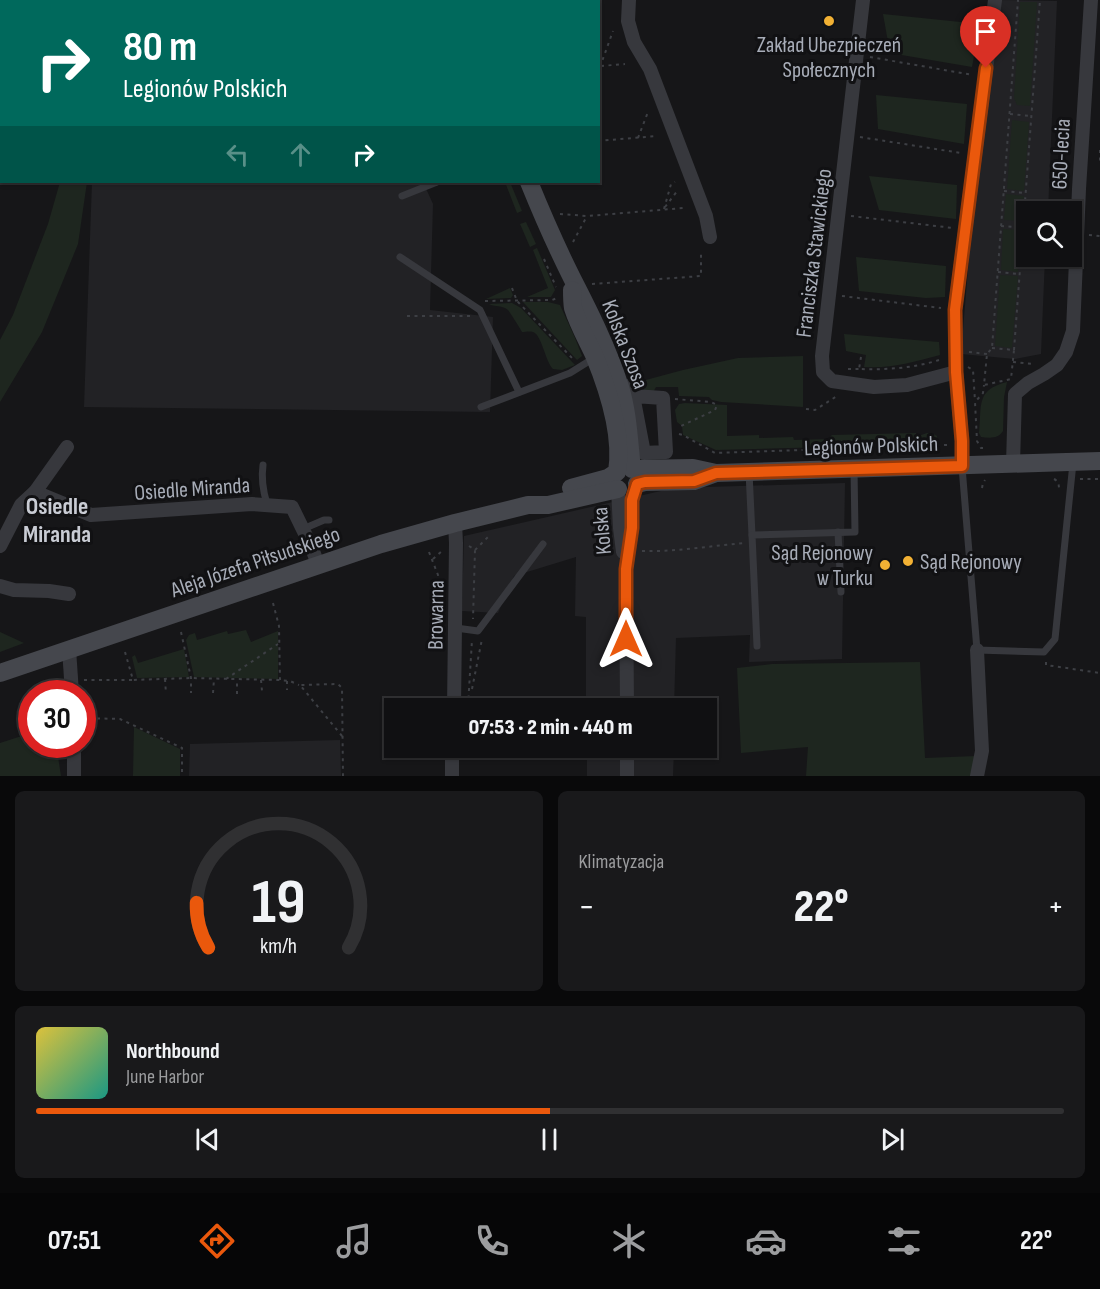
<!DOCTYPE html>
<html lang="pl">
<meta charset="utf-8">
<style>
body{margin:0;font-family:"Sofia Sans Condensed",sans-serif;background:#19191b;color:#f1f3f6;height:100vh;display:flex;flex-direction:column;font-size:22px;white-space:nowrap}
*{box-sizing:border-box;margin:0}
p{font-size:20px;color:#9c9d9f}
.icon{flex:none;width:33px;height:33px;fill:none;stroke:currentColor;stroke-width:2;stroke-linecap:round;stroke-linejoin:round}
.map{position:relative;height:776px;overflow:hidden}
.drawer{display:flex;flex-direction:column;gap:15px;padding:15px;background:#09090a;flex:1}
.drawer>*{flex:none}
.banner{position:absolute;left:0px;top:0px;width:600px;height:183px;box-shadow:0 2px 4px #0004,0 0 0 2px #303032;background:#00695c;color:#fff;overflow:hidden}
.buttons{position:absolute;left:1016px;top:201px;display:grid;gap:12px}
.buttons a{display:grid;place-items:center;width:66px;height:66px;border-radius:0px;background:#101012;box-shadow:0 2px 4px #0004,0 0 0 2px #303032;font-size:30px}
.speed{position:absolute;left:18px;top:680px;display:flex;gap:12px;font-size:30px;font-weight:700;text-align:center}
.speed>*{display:grid;place-content:center;width:78px;height:78px;border-radius:50%;background:#101012;box-shadow:0 2px 4px #0004,0 0 0 2px #303032;line-height:1}
.speed .limit{border:9px solid #d22;background:#fff;color:#111}
.pin{position:absolute;display:grid;place-items:center;width:51px;height:51px;color:#fff;margin:-62px -26px;border-radius:50% 50% 50% 0;rotate:-45deg;box-shadow:0 0 6px #0007}
.pin .icon{rotate:45deg}
.me{position:absolute;width:66px;margin:-33px;rotate:0deg;stroke-linejoin:round;filter:drop-shadow(0 0 4px #0008)}
.turn{display:flex;align-items:center;gap:21px;height:126px;padding:0 24px;font-size:27px}
.turn .icon{width:78px;height:78px;stroke-width:2.5}
.turn b{display:block;font-size:42px;line-height:51px}
.lanes{display:flex;align-items:center;height:57px;padding:0 24px;background:#0003;justify-content:center;gap:30px;direction:ltr}
.lanes .off{opacity:.35}
.big{font-size:45px;font-weight:800;line-height:1.1}
.drawer .widget{flex:1;display:flex;flex-direction:column;justify-content:center;gap:9px;min-width:0;padding:0 21px;border-radius:9px;background:#19191b}
.drawer .dial{align-items:center;gap:0}
.dial svg{height:156px;overflow:visible;fill:none;stroke:#303032;stroke-width:7;stroke-linecap:round;text-anchor:middle}
.dial text{fill:#f1f3f6;stroke:none}
.song{display:flex;align-items:center;gap:18px}
.cover{width:72px;height:72px;border-radius:9px;background:linear-gradient(135deg,hsl(50 70% 55%),hsl(170 70% 35%))}
.played{height:6px;border-radius:3px;background:linear-gradient(90deg,#ea580c 50%,#303032 50%)}
.keys{display:flex;justify-content:space-around;direction:ltr}
.heat{display:flex;justify-content:space-between;align-items:center;font-size:33px;direction:ltr}
.drawer .tiles{flex:1;display:grid;gap:15px;grid-template-columns:1fr 1fr}
.widget:last-child{grid-column:span 2}
.trip{position:absolute;left:384px;top:698px;width:333px;height:60px;border-radius:0px;background:#101012;box-shadow:0 2px 4px #0004,0 0 0 2px #303032;font-weight:800;line-height:60px;text-align:center}
.dock{display:flex;height:96px;justify-content:space-around;align-items:center;background:#060607;color:#9c9d9f}
.dock .icon{width:42px;height:42px}
.dock .on{color:#ea580c}
.dock b{font-size:27px;color:#f1f3f6}
.map>svg:first-child{display:block}
.built{fill:#222225}
.green{fill:#1e261f}
.lines{fill:none;stroke-linecap:round;stroke-linejoin:round}
.path{stroke:#3d3f44;stroke-width:2;stroke-dasharray:3 4.5;stroke-linecap:butt}
.lane{stroke:#37383d;stroke-width:7}
.street{stroke:#37383d;stroke-width:14}
.secondary{stroke:#45474d;stroke-width:18}
.route-casing{stroke:#983908;stroke-width:15}
.route{stroke:#ea580c;stroke-width:10}
.poi-dot{fill:#f2b134;stroke:#111113;stroke-width:2}
.labels{text-anchor:middle;stroke-width:6;stroke-linejoin:round;paint-order:stroke}
.poi-label{font-size:22px;fill:#a8adb8;stroke:#111113}
.street-label{font-size:22px;fill:#a8adb8;stroke:#111113}
.neighbourhood-label{font-size:24px;font-weight:bold;fill:#c9ccd4;stroke:#111113}
</style>
<div class="map">
<svg width="1100" height="776" viewBox="0 0 1100 776">
<rect width="100%" height="100%" fill="#161618"/>
<!-- built -->
<g class="built">
<rect x="91" y="0" width="253" height="2"/>
<polygon points="997,0 1057,1 1048,211 1026,212 1026,256 1045,257 1041,354 1015,359 961,354 969,257"/>
<polygon points="92,182 423,182 433,204 430,310 493,317 490,412 84,407"/>
<polygon points="845,483 842,659 749,662 750,635 676,638 674,708 586,708 586,617 575,616 576,557 514,576 498,613 462,611 464,536 674,488"/>
<polygon points="340,740 341,776 189,776 190,744"/>
<polygon points="587,747 674,747 673,776 587,776"/>
</g>
<!-- green -->
<g class="green">
<polygon points="1020,2 1037,2 1030,106 1017,105 1014,98"/>
<polygon points="883,14 980,24 972,67 890,53"/>
<polygon points="876,95 967,104 964,144 878,129"/>
<polygon points="1012,120 1029,122 1024,191 1007,189"/>
<polygon points="869,176 957,185 956,219 879,210"/>
<polygon points="60,182 87,182 78,244 42,332 0,402 0,340 13,315 48,224"/>
<polygon points="505,182 510,182 522,211 517,213"/>
<polygon points="1006,194 1024,196 1022,221 1004,220"/>
<polygon points="526,222 536,244 530,247 520,224"/>
<polygon points="1003,229 1021,230 1018,272 1001,270"/>
<polygon points="537,248 555,290 551,297 527,297 548,288 533,250"/>
<polygon points="856,257 946,266 945,297 926,298 859,291"/>
<polygon points="1000,275 1018,276 1012,348 995,346"/>
<polygon points="510,288 513,295 511,298 486,299"/>
<polygon points="523,302 548,302 560,305 575,338 582,356 577,360"/>
<path d="M 512,303 L 521,308 L 575,365 L 562,370 L 553,369 C 545,361 542,335 533,332 C 529,331 526,332 522,332 C 520,328 509,311 508,310 C 503,305 494,307 489,304 Z"/>
<path d="M 844,334 L 939,342 L 940,355 C 914,362 890,369 864,367 L 866,355 L 846,351 Z"/>
<polygon points="803,356 803,407 721,402 712,400 709,397 679,396 678,387 656,387 651,396 645,394 642,381 683,370 738,358"/>
<path d="M 1007,382 L 1004,397 L 1003,431 C 998,439 990,438 981,437 L 979,433 C 982,406 975,390 1007,382 Z"/>
<path d="M 685,403 L 727,405 L 727,436 L 759,435 L 759,438 L 793,437 L 794,440 L 828,439 L 832,435 L 916,433 L 916,436 C 926,435 927,430 937,436 L 938,444 L 716,450 L 683,435 L 682,426 L 677,422 L 675,410 L 679,404 Z"/>
<polygon points="246,630 251,642 278,631 278,679 194,677 186,640 189,635 195,633 197,640 227,631 228,634"/>
<polygon points="0,632 24,643 0,652"/>
<polygon points="184,649 189,677 137,678 132,657 135,655 138,663"/>
<polygon points="920,662 925,758 976,756 975,776 806,776 808,747 741,753 737,668 772,664"/>
<polygon points="134,727 180,749 180,776 133,776"/>
<polygon points="31,733 32,744 56,744 61,776 0,776 0,743"/>
</g>
<g class="lines">
<!-- path -->
<g class="path">
<polyline points="513,2 530,0"/>
<polyline points="870,57 973,75"/>
<polyline points="601,66 625,64"/>
<polyline points="600,67 613,31"/>
<polyline points="1010,114 1031,116"/>
<polyline points="860,137 961,153"/>
<polyline points="638,138 648,112"/>
<polyline points="598,141 657,136"/>
<polyline points="1100,150 1100,162"/>
<polyline points="1004,191 1025,193"/>
<polyline points="665,207 678,190"/>
<polyline points="664,209 671,184 675,182"/>
<polyline points="560,214 587,216 684,208"/>
<polyline points="851,216 953,228"/>
<polyline points="1001,226 1026,228"/>
<polyline points="1089,235 1100,236"/>
<polyline points="573,242 587,216"/>
<polyline points="544,259 556,287"/>
<polyline points="998,272 1019,274"/>
<polyline points="592,284 701,276 701,253"/>
<polyline points="512,288 517,301 574,360"/>
<polyline points="842,296 941,308"/>
<polyline points="485,301 552,300 557,298"/>
<polyline points="407,316 471,316"/>
<polyline points="992,348 1014,350 1011,379 984,385 987,354 992,348 1018,0"/>
<polyline points="1014,350 1040,0"/>
<polyline points="969,352 987,354"/>
<path d="M 861,357 L 859,369 C 887,370 916,368 942,359"/>
<polyline points="1013,362 1033,364"/>
<polyline points="968,367 973,370 975,401"/>
<polyline points="848,369 859,369"/>
<polyline points="675,399 711,402 717,405 715,410 679,427"/>
<polyline points="806,409 815,410 837,396"/>
<polyline points="679,434 683,435 715,453 947,445"/>
<polyline points="983,448 981,448 977,441 975,402 983,393 984,385"/>
<path d="M 1054,479 C 1058,481 1059,484 1059,489"/>
<polyline points="1080,479 1100,479"/>
<polyline points="982,488 983,483 985,480"/>
<polyline points="469,546 475,550 473,619"/>
<polyline points="475,550 490,535"/>
<path d="M 642,551 C 676,552 710,546 744,543"/>
<polyline points="429,552 438,575 441,595"/>
<polyline points="433,559 442,551"/>
<polyline points="273,603 279,626 280,680"/>
<polyline points="181,632 191,678 191,693"/>
<polyline points="125,652 133,680 191,678 280,680 290,681 299,685"/>
<polyline points="1046,662 1046,665 1100,673"/>
<polyline points="165,679 166,694"/>
<polyline points="226,679 278,644"/>
<polyline points="84,680 132,680"/>
<polyline points="261,680 262,691"/>
<polyline points="287,681 287,690"/>
<polyline points="472,689 482,639"/>
<polyline points="213,693 214,679"/>
<polyline points="237,694 237,679"/>
<polyline points="468,706 472,640"/>
<polyline points="82,718 120,719 182,748 182,776"/>
<polyline points="342,736 300,685 338,684 342,688 343,776"/>
</g>
<!-- lane -->
<g class="lane">
<polyline points="402,196 437,182"/>
<polyline points="400,257 480,310 519,392"/>
<polyline points="481,407 570,373 594,358"/>
<path d="M 263,465 C 261,479 263,491 267,504"/>
<polyline points="962,467 977,650 1044,652 1055,639 1073,463"/>
<polyline points="749,472 752,535"/>
<polyline points="303,529 324,520 329,520"/>
<polyline points="838,532 841,592"/>
<polyline points="456,628 478,631 543,544"/>
<polyline points="757,646 752,535 855,532 854,469"/>
</g>
<!-- street -->
<g class="street">
<polyline points="629,0 628,21 634,42 650,69 706,216 710,237"/>
<polyline points="863,0 822,356 823,372 832,381 874,387 907,385 956,372"/>
<polyline points="631,385 644,453 666,452 663,398 634,396"/>
<polyline points="1013,464 1015,394 1028,383 1044,374 1057,365 1066,352 1073,331 1079,189 1091,0"/>
<polyline points="962,466 962,441 956,372 955,310 995,0"/>
<polyline points="618,489 620,528 623,552"/>
<polyline points="35,492 91,515 252,504 292,507 312,548 318,565"/>
<polyline points="0,546 21,505 35,492 67,447"/>
<polyline points="0,586 14,590 49,591 69,594"/>
<polyline points="69,649 72,693"/>
<polyline points="977,650 982,751 977,776"/>
<polyline points="454,708 456,543 455,523"/>
<polyline points="627,708 626,569 632,528 632,500 637,484"/>
<polyline points="74,744 74,776"/>
<polyline points="627,747 627,776"/>
<polyline points="452,776 452,747"/>
</g>
<!-- secondary -->
<g class="secondary">
<polyline points="445,0 445,2"/>
<polyline points="465,0 466,2"/>
<path d="M 529,182 C 542,214 556,246 572,278 C 590,313 608,349 620,387 C 628,413 629,442 632,469 L 693,468 L 716,473 L 1100,461"/>
<polyline points="637,484 645,482 694,481 716,473"/>
<path d="M 571,488 L 608,478 L 617,472 C 623,435 608,389 594,355 C 587,340 578,324 573,308 C 572,302 572,295 572,290"/>
<polyline points="0,673 381,544 455,523 528,505 548,505 618,489"/>
</g>
</g>
<g class="lines">
<!-- route casing -->
<g class="route-casing">
<polyline id="route" points="626,639 626,569 632,528 632,500 637,484 645,482 694,481 716,473 962,466 962,441 956,372 955,310 986,68"/>
</g>
<!-- route -->
<use href="#route" class="route"/>
</g>
<!-- markers -->
<g class="poi-dot">
<circle cx="829" cy="21" r="6"/>
<circle cx="908" cy="561" r="6"/>
<circle cx="885" cy="565" r="6"/>
</g>
<g class="labels">
<!-- poi labels -->
<g class="poi-label">
<text x="829" y="52">Zakład Ubezpieczeń<tspan x="829" dy="25">Społecznych</tspan></text>
<text x="873" y="560" text-anchor="end">Sąd Rejonowy<tspan x="873" dy="25">w Turku</tspan></text>
<text x="920" y="569" text-anchor="start">Sąd Rejonowy</text>
</g>
<!-- street labels -->
<g class="street-label">
<text transform="translate(1060 154) rotate(-87)" y="8">650-lecia</text>
<text transform="translate(813 253) rotate(-83)" y="8">Franciszka Stawickiego</text>
<text transform="translate(626 344) rotate(69)" y="8">Kolska Szosa</text>
<text transform="translate(871 445) rotate(-2)" y="8">Legionów Polskich</text>
<text transform="translate(192 488) rotate(-4)" y="8">Osiedle Miranda</text>
<text transform="translate(601 531) rotate(-95)" y="8">Kolska</text>
<text transform="translate(255 561) rotate(-19)" y="8">Aleja Józefa Piłsudskiego</text>
<text transform="translate(435 615) rotate(-89)" y="8">Browarna</text>
</g>
<!-- neighbourhood labels -->
<g class="neighbourhood-label">
<text x="57" y="514">Osiedle<tspan x="57" dy="28">Miranda</tspan></text>
</g>
</g>
</svg>
<div class="buttons">
<a><svg class="icon" aria-label="search" viewBox="0 0 24 24"><circle cx="10" cy="10" r="6"/><path d="M15 15l6 6"/></svg></a>
</div>
<div class="speed"><div class="limit">30</div></div>
<div class="pin" style="left:986px;top:68px;background:#d93025"><svg class="icon" aria-label="arrive" viewBox="0 0 24 24"><path d="M6 21V4h12l-3 4 3 4H6"/></svg></div>
<svg class="me" style="left:626px;top:639px" viewBox="-20 -20 40 40"><path d="M0-17L14 15 0 8-14 15z" fill="#ea580c" stroke="#fff" stroke-width="4"/></svg>
<div class="trip">07:53 · 2 min · 440 m</div>
<div class="banner">
<div class="turn"><svg class="icon" aria-label="right" viewBox="0 0 24 24"><path d="M7 20v-9h11M14 6l5 5-5 5"/></svg><div><b>80 m</b>Legionów Polskich</div></div>
<div class="lanes"><svg class="icon off" aria-label="left" viewBox="0 0 24 24"><path d="M17 20v-9H6M10 6l-5 5 5 5"/></svg><svg class="icon off" aria-label="ahead" viewBox="0 0 24 24"><path d="M12 20V5M6 11l6-6 6 6"/></svg><svg class="icon" aria-label="right" viewBox="0 0 24 24"><path d="M7 20v-9h11M14 6l5 5-5 5"/></svg></div>
</div>
</div>
<section class="drawer">
<div class="tiles">
<div class="widget dial"><svg viewBox="0 0 100 80">
<path d="M14 69A42 42 0 1 1 86 69"/>
<path d="M14 69A42 42 0 0 1 8 46" stroke="#ea580c"/>
<text x="50" y="56" font-size="32" font-weight="700">19</text>
<text x="50" y="72" font-size="11">km/h</text>
</svg></div>
<div class="widget"><p>Klimatyzacja</p>
<div class="heat"><a>−</a><b class="big">22°</b><a>+</a></div>
</div>
<div class="widget">
<div class="song"><i class="cover"></i><div><b>Northbound</b><p>June Harbor</p></div></div>
<div class="played"></div>
<div class="keys"><svg class="icon" aria-label="previous" viewBox="0 0 24 24"><path d="M18 5L8 12l10 7zM5 5v14"/></svg><svg class="icon" aria-label="pause" viewBox="0 0 24 24"><path d="M8 5v14M16 5v14"/></svg><svg class="icon" aria-label="next" viewBox="0 0 24 24"><path d="M6 5l10 7-10 7zM19 5v14"/></svg></div>
</div>
</div>
</section>
<nav class="dock">
<b>07:51</b>
<svg class="icon on" aria-label="directions" viewBox="0 0 24 24"><path d="M12 3l9 9-9 9-9-9zM9 14v-3h6M13 9l2 2-2 2"/></svg>
<svg class="icon" aria-label="music" viewBox="0 0 24 24"><path d="M9 18V5l10-2v13"/><circle cx="6" cy="18" r="3"/><circle cx="16" cy="16" r="3"/></svg>
<svg class="icon" aria-label="phone" viewBox="0 0 24 24"><path d="M5 4h4l2 5-3 2q2 4 5 5l2-3 5 2v4C11 20 4 13 5 4z"/></svg>
<svg class="icon" aria-label="climate" viewBox="0 0 24 24"><path d="M12 3v18M4 7l16 10M4 17L20 7"/></svg>
<svg class="icon" aria-label="car" viewBox="0 0 24 24"><path d="M5 17H2v-5l4-1 3-4h7l3 4 3 1v5h-3M9 17h6M6 11h13"/><circle cx="7" cy="17" r="2"/><circle cx="17" cy="17" r="2"/></svg>
<svg class="icon" aria-label="filters" viewBox="0 0 24 24"><path d="M4 7h16M4 17h16"/><circle cx="9" cy="7" r="2"/><circle cx="15" cy="17" r="2"/></svg>
<b>22°</b>
</nav>
